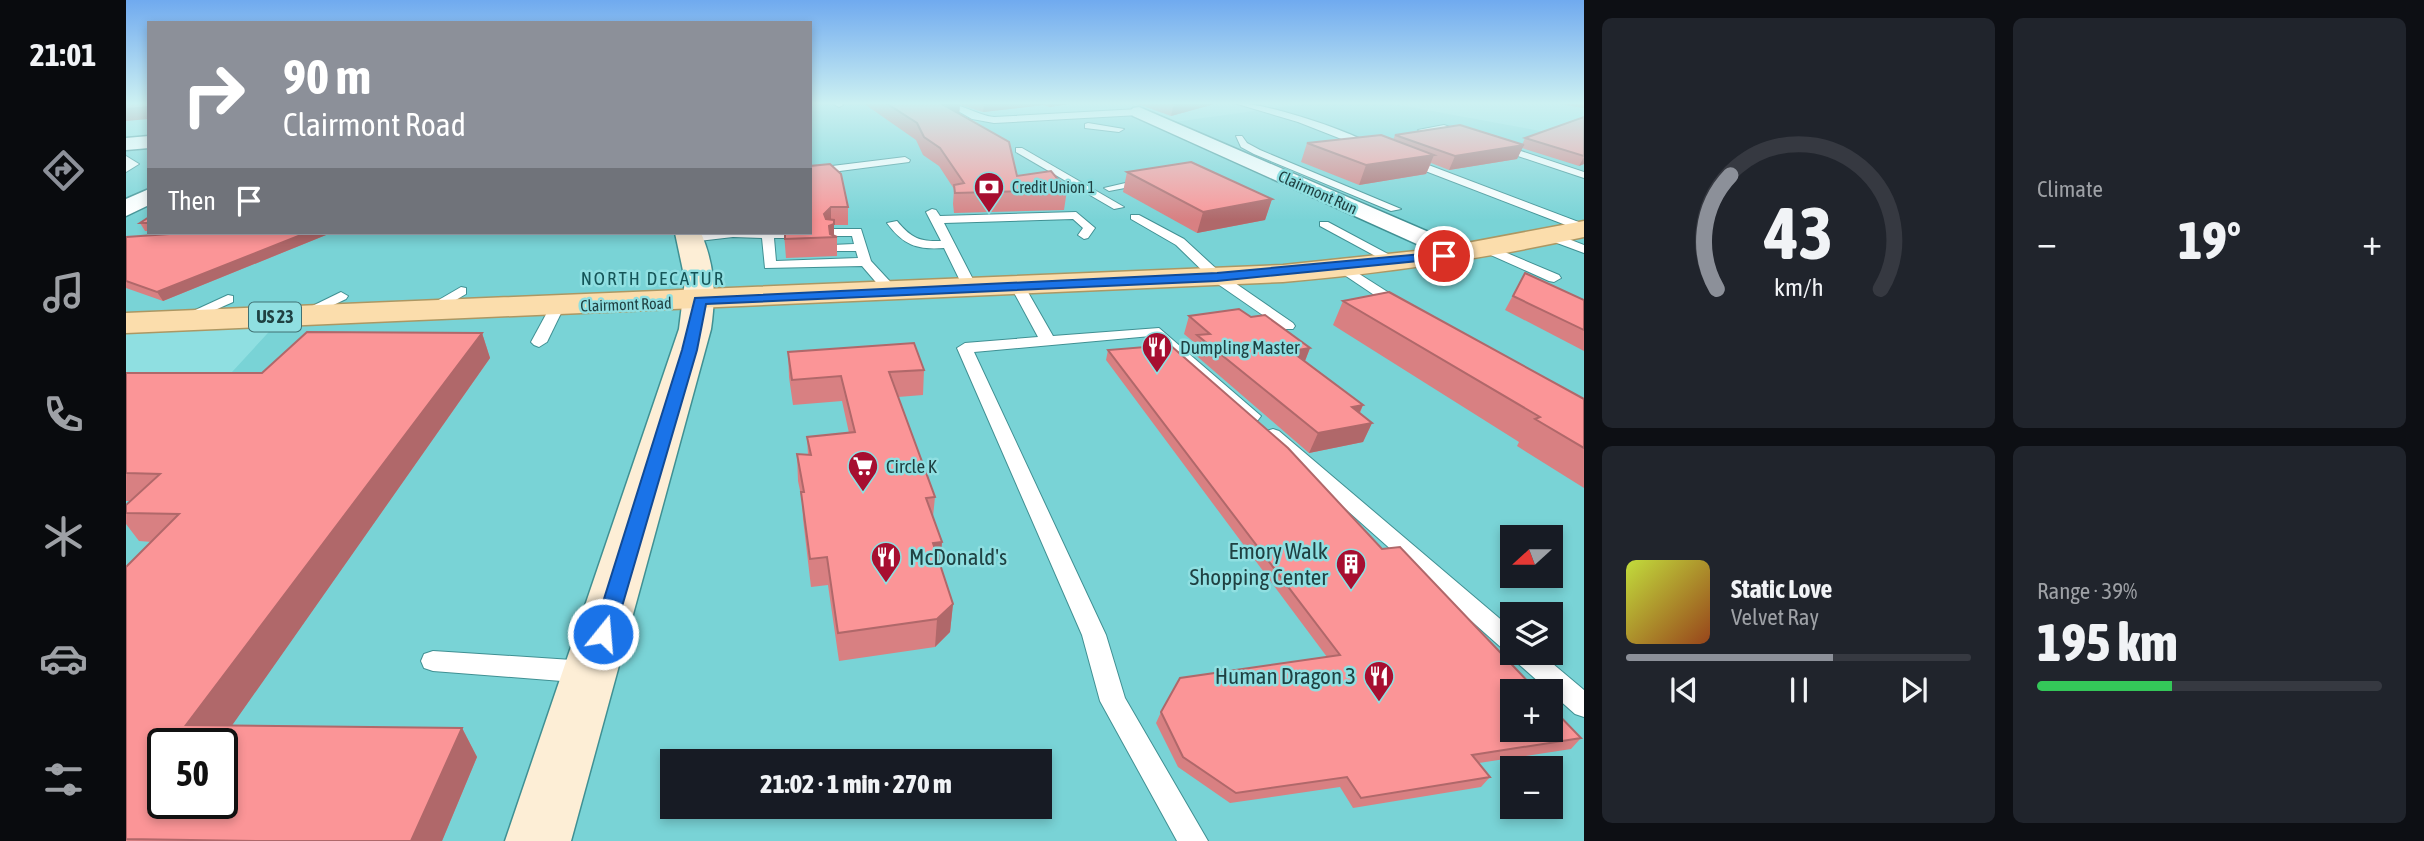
<!DOCTYPE html>
<meta charset="utf-8">
<style>
body{margin:0;font-family:"Asap Condensed",sans-serif;background:#20242c;color:#f1f3f6;height:100vh;display:flex;flex-direction:column;font-size:26px;white-space:nowrap}
*{box-sizing:border-box;margin:0}
p{font-size:23px;color:#9ea1a6}
.icon{flex:none;width:38px;height:38px;fill:none;stroke:currentColor;stroke-width:2;stroke-linecap:round;stroke-linejoin:round}
.map{position:relative;flex:1;overflow:hidden}
.side{display:flex;flex-direction:column;gap:18px;padding:18px;background:#0d0f14;width:840px}
.side>*{flex:none}
.hud{position:absolute;left:21px;top:21px;width:665px;height:214px;border-radius:0px;box-shadow:0 4px 10px #0003;background:#8c9099;color:#fff;overflow:hidden}
.needle{width:46px;rotate:249deg}
.fabs{position:absolute;left:1374px;top:525px;display:grid;gap:14px}
.fabs a{display:grid;place-items:center;width:63px;height:63px;border-radius:0px;background:#171b24;box-shadow:0 4px 10px #0003;font-size:35px}
.speed{position:absolute;left:21px;top:728px;display:flex;gap:14px;font-size:35px;font-weight:700;text-align:center}
.speed>*{display:grid;place-content:center;width:91px;height:91px;border-radius:50%;background:#171b24;box-shadow:0 4px 10px #0003;line-height:1}
.speed .limit{border:4px solid #111;border-radius:10px;background:#fff;color:#111}
.pin{position:absolute;display:grid;place-items:center;width:60px;height:60px;color:#fff;margin:-30px;border:4px solid #fff;border-radius:50%;box-shadow:0 2px 7px #0007}
.me{position:absolute;width:77px;margin:-38px;rotate:17deg;stroke-linejoin:round;filter:drop-shadow(0 0 5px #0008)}
.turn{display:flex;align-items:center;gap:24px;height:147px;padding:0 21px;font-size:32px}
.turn .icon{width:91px;height:91px;stroke-width:2.5}
.turn b{display:block;font-size:49px;line-height:60px}
.then{display:flex;align-items:center;height:66px;padding:0 21px;background:#0003;gap:14px;font-size:26px}
.big{font-size:52px;font-weight:800;line-height:1.1}
.side .tile{flex:1;display:flex;flex-direction:column;justify-content:center;gap:10px;min-width:0;padding:0 24px;border-radius:10px;background:#20242c}
.side .dial{align-items:center;gap:0}
.dial svg{height:182px;overflow:visible;fill:none;stroke:#363941;stroke-width:7;stroke-linecap:round;text-anchor:middle}
.dial text{fill:#f1f3f6;stroke:none}
.song{display:flex;align-items:center;gap:21px}
.cover{width:84px;height:84px;border-radius:10px;background:linear-gradient(135deg,hsl(70 70% 55%),hsl(20 70% 35%))}
.played{height:7px;border-radius:4px;background:linear-gradient(90deg,#8c9099 60%,#363941 60%)}
.keys{display:flex;justify-content:space-around;direction:ltr}
.heat{display:flex;justify-content:space-between;align-items:center;font-size:38px;direction:ltr}
.charge{height:10px;border-radius:5px;background:linear-gradient(90deg,#34c759 39%,#363941 0)}
.side .tiles{flex:1;display:grid;gap:18px;grid-template-columns:repeat(2,1fr)}
.trip{position:absolute;left:534px;top:749px;width:392px;height:70px;border-radius:0px;background:#171b24;box-shadow:0 4px 10px #0003;font-weight:800;line-height:70px;text-align:center}
main{display:flex;flex:1;min-height:0}
.tab-bar{display:flex;flex-direction:column;width:126px;justify-content:space-around;align-items:center;background:#090b0e;color:#9ea1a6}
.tab-bar .icon{width:49px;height:49px}
.tab-bar .selected{color:#8c9099}
.tab-bar b{font-size:32px;color:#f1f3f6}
.map>svg:first-child{display:block}
.built{fill:#79d3d6;fill-rule:evenodd}
.lines{fill:none;stroke-linecap:round;stroke-linejoin:round}
.lane-casing{stroke:#409093;stroke-width:2}
.street-casing{stroke:#409093;stroke-width:3}
.secondary-casing{stroke:#409093;stroke-width:3}
.primary-casing{stroke:#ac9763;stroke-width:3}
.lane{fill:#fff;fill-rule:evenodd}
.street{fill:#fff;fill-rule:evenodd}
.secondary{fill:#fdeed6;fill-rule:evenodd}
.primary{fill:#fbddac;fill-rule:evenodd}
.wall{fill:#d88082}
.shaded-wall{fill:#b0686a}
.building{fill:#fb9597;stroke:#b0686a;stroke-width:2;fill-rule:evenodd}
.route{fill:#1a73e8;stroke:#114b97;stroke-width:2}
.labels{text-anchor:middle;stroke-width:5;stroke-linejoin:round;paint-order:stroke}
.far-poi-label{font-size:16px;fill:#1f4142;stroke:#8fdfe1;text-anchor:start}
.far-street-label{font-size:16px;fill:#1f4142;stroke:#8fdfe1}
.shield{fill:#8fdfe1;stroke:#417072;stroke-width:2}
.shield-label{font-size:18px;font-weight:bold;fill:#1f4142}
.far-quarter-label{font-size:19px;letter-spacing:2px;fill:#155558;stroke:#8fdfe1}
.poi-label{font-size:19px;fill:#1f4142;stroke:#8fdfe1;text-anchor:start}
.near-poi-label{font-size:23px;fill:#1f4142;stroke:#8fdfe1;text-anchor:end}
</style>
<main>
<nav class="tab-bar">
<b>21:01</b>
<svg class="icon selected" aria-label="directions" viewBox="0 0 24 24"><path d="M12 3l9 9-9 9-9-9zM9 14v-3h6M13 9l2 2-2 2"/></svg>
<svg class="icon" aria-label="music" viewBox="0 0 24 24"><path d="M9 18V5l10-2v13"/><circle cx="6" cy="18" r="3"/><circle cx="16" cy="16" r="3"/></svg>
<svg class="icon" aria-label="phone" viewBox="0 0 24 24"><path d="M5 4h4l2 5-3 2q2 4 5 5l2-3 5 2v4C11 20 4 13 5 4z"/></svg>
<svg class="icon" aria-label="climate" viewBox="0 0 24 24"><path d="M12 3v18M4 7l16 10M4 17L20 7"/></svg>
<svg class="icon" aria-label="car" viewBox="0 0 24 24"><path d="M5 17H2v-5l4-1 3-4h7l3 4 3 1v5h-3M9 17h6M6 11h13"/><circle cx="7" cy="17" r="2"/><circle cx="17" cy="17" r="2"/></svg>
<svg class="icon" aria-label="filters" viewBox="0 0 24 24"><path d="M4 7h16M4 17h16"/><circle cx="9" cy="7" r="2"/><circle cx="15" cy="17" r="2"/></svg>
</nav>
<div class="map">
<svg width="1458" height="841" viewBox="0 0 1458 841">
<rect width="100%" height="100%" fill="#8fdfe1"/>
<!-- built -->
<path class="built" d="M 684,103 L 800,103 L 832,123 L 1009,112 L 1041,123 L 1186,103 L 1262,103 L 1458,139 L 1458,841 L 0,841 L 0,487 L 164,309 L 0,319 L 0,142 L 23,140 L 23,233 L 684,233 ZM 1386,537 L 1424,537 L 1424,576 L 1386,576 ZM 1386,614 L 1424,614 L 1424,653 L 1386,653 ZM 1386,691 L 1424,691 L 1424,730 L 1386,730 ZM 37,744 L 96,744 L 96,803 L 37,803 ZM 546,761 L 914,761 L 914,807 L 546,807 ZM 1386,768 L 1424,768 L 1424,807 L 1386,807 Z"/>
<g class="lines">
<!-- lane casing -->
<g class="lane-casing">
<g id="lane">
<polygon points="706,103 715,103 717,105 713,107"/>
<path d="M 818,103 C 833,102 850,115 868,117 L 1013,109 L 1017,112 L 1013,115 L 868,123 L 846,119 Z"/>
<path d="M 1108,103 C 1134,101 1227,131 1249,147 L 1241,149 L 1172,122 Z"/>
<polygon points="962,123 998,129 993,132 959,128 959,124"/>
<polygon points="1318,125 1344,134 1346,136 1341,139 1317,131 1297,133 1292,130"/>
<polygon points="1110,136 1116,136 1121,143 1134,150 1275,209 1265,211 1128,154 1115,147"/>
<polygon points="1371,143 1458,172 1458,178 1368,148 1368,144"/>
<polygon points="890,148 896,148 998,207 988,209 890,152"/>
<polygon points="0,156 13,164 0,172"/>
<polygon points="779,157 784,160 783,162 706,172 701,169 706,166"/>
<polygon points="1276,158 1284,158 1458,224 1458,232 1276,162"/>
<polygon points="1021,178 1025,179 1025,183 983,191 978,188"/>
<path d="M 806,209 L 810,210 L 814,216 L 950,212 L 969,228 L 962,238 L 958,239 L 952,235 L 957,228 L 947,219 L 818,223 L 852,289 L 845,293 L 838,289 L 818,248 C 791,250 777,245 761,223 L 771,221 C 784,237 793,242 815,241 L 800,212 Z"/>
<polygon points="1005,215 1013,215 1058,239 1096,274 1167,323 1169,326 1167,329 1157,329 1086,280 1050,245 1005,219"/>
<polygon points="1194,222 1202,222 1277,262 1271,266 1266,265 1194,226"/>
<polygon points="707,229 735,229 745,261 771,289 771,295 761,295 736,266 639,268 636,238 607,237 564,242 558,238 578,233 663,233 663,238 648,238 650,261 732,258 730,251 706,251 706,245 728,244 726,236 703,236 701,233"/>
<polygon points="1427,233 1458,245 1458,253 1423,240 1421,237"/>
<polygon points="1362,245 1433,275 1435,278 1428,282 1423,281 1358,252 1356,249"/>
<polygon points="1216,263 1279,303 1279,309 1269,309 1211,270 1211,264"/>
<polygon points="892,283 899,287 927,336 1033,328 1135,416 1132,420 1120,420 1025,336 848,352 980,635 999,698 1082,841 1051,841 974,701 956,635 831,348 839,343 912,337 885,287"/>
<polygon points="335,287 340,288 340,294 304,315 299,316 292,312"/>
<polygon points="215,292 222,296 220,299 182,317 177,318 170,314"/>
<polygon points="102,295 107,296 107,302 64,321 54,321 52,318"/>
<polygon points="431,303 438,307 421,342 413,347 408,345 405,342 424,307"/>
<polygon points="1147,429 1153,431 1386,629 1386,653 1414,653 1458,690 1458,717 1449,714 1388,660 1385,653 1378,650 1141,439 1138,435 1141,431"/>
<polygon points="307,651 461,661 470,665 473,672 470,679 461,683 307,671 298,668 295,661 298,654"/>
</g>
</g>
<!-- street casing -->
<g class="street-casing">
<g id="street">
<polygon points="1013,107 1342,249 1346,254 1342,259 1333,262 1324,259 1007,116 1004,112 1007,108"/>
<polygon points="23,136 23,148 0,150 0,138"/>
<polygon points="23,189 23,205 0,216 0,199"/>
</g>
</g>
<!-- secondary casing -->
<g class="secondary-casing">
<path id="secondary" d="M 549,233 L 575,233 C 589,266 590,294 585,329 L 445,841 L 379,841 L 553,329 L 559,280 Z"/>
</g>
<!-- primary casing -->
<g class="primary-casing">
<path id="primary" d="M 1458,221 L 1458,237 C 1358,259 1259,273 1157,282 L 0,333 L 0,313 L 1157,265 L 1309,249 Z"/>
</g>
<!-- lane -->
<use href="#lane" class="lane"/>
<!-- street -->
<use href="#street" class="street"/>
<!-- secondary -->
<use href="#secondary" class="secondary"/>
<!-- primary -->
<use href="#primary" class="primary"/>
</g>
<!-- wall -->
<g class="wall">
<polygon points="737,103 951,103 923,107 917,105 857,112 834,105 833,114 891,176 941,190 938,210 828,213 827,204 828,189 813,166 797,155 790,140"/>
<polygon points="1005,103 1092,103 1045,116 1014,105"/>
<polygon points="1428,103 1458,103 1458,108"/>
<polygon points="1458,117 1458,164 1453,166 1396,148 1391,159 1323,170 1305,163 1300,174 1233,185 1175,162 1181,143 1267,140 1269,135 1396,145 1399,138"/>
<polygon points="684,166 722,207 722,225 708,225 708,236 711,237 711,256 660,258 658,233 684,233"/>
<polygon points="1001,172 1146,199 1139,220 1071,233 997,192"/>
<polygon points="23,217 23,231 19,231 14,223"/>
<polygon points="58,233 205,233 37,301 0,288 0,237"/>
<polygon points="1399,273 1458,300 1458,351 1379,310"/>
<polygon points="1217,301 1458,399 1458,488 1391,446 1393,442 1207,325"/>
<polygon points="1063,316 1125,317 1184,348 1179,361 1237,405 1234,413 1246,423 1237,442 1183,453 1066,352 1069,343 1058,334"/>
<polygon points="356,333 364,358 106,725 336,728 351,757 316,841 0,841 0,567 26,542 13,541 0,524 0,505 4,501 0,501 0,373 136,373"/>
<polygon points="982,350 1256,549 1455,738 1445,749 1353,763 1364,777 1355,787 1227,808 1214,787 1104,803 1052,767 1030,723 1035,712 1201,657 980,360"/>
<polygon points="662,352 798,370 797,395 772,397 809,497 807,517 816,542 814,565 827,604 824,632 809,647 713,661 702,585 685,587 677,519 676,500 672,481 671,454 682,455 681,437 723,433 716,401 667,405 663,377"/>
</g>
<!-- shaded-wall -->
<g class="shaded-wall">
<polygon points="812,103 834,103 833,115"/>
<polygon points="858,103 917,103 917,105 857,112"/>
<polygon points="924,103 951,103 923,107"/>
<polygon points="1048,103 1092,103 1045,116"/>
<polygon points="23,107 23,119 0,121 0,109"/>
<polygon points="1398,145 1391,159 1323,170 1329,156"/>
<polygon points="1308,155 1300,174 1233,185 1240,165"/>
<polygon points="1458,157 1458,164 1453,166"/>
<polygon points="1146,199 1139,220 1071,233 1077,212"/>
<polygon points="705,207 705,225 708,224 708,237 703,237 698,214"/>
<polygon points="180,233 205,233 37,301 31,292"/>
<polygon points="356,333 364,358 93,744 60,725"/>
<polygon points="1184,348 1177,366 1165,351"/>
<polygon points="1237,405 1228,424 1226,407"/>
<polygon points="1246,423 1237,442 1183,453 1192,433"/>
<polygon points="816,542 813,569 807,543"/>
<polygon points="827,604 824,632 809,647 811,619"/>
<polygon points="336,728 351,757 316,841 285,841"/>
</g>
<!-- building -->
<g class="building">
<polygon points="0,103 23,103 23,107 0,109"/>
<polygon points="760,103 814,103 883,142 891,176 925,171 941,190 829,193 828,185 838,183 814,148 798,137 791,123"/>
<polygon points="1458,117 1458,156 1399,138"/>
<polygon points="1334,125 1398,145 1329,156 1269,135"/>
<polygon points="1255,135 1308,155 1240,165 1181,143"/>
<polygon points="1065,162 1146,199 1077,212 1001,172"/>
<polygon points="704,164 715,174 722,207 705,207 698,214 700,219 708,220 708,224 703,226 704,234 711,237 659,239 659,233 684,233 684,166"/>
<polygon points="23,217 23,223 14,223"/>
<polygon points="58,233 180,233 31,292 0,281 0,237"/>
<polygon points="1399,273 1458,300 1458,330 1387,296"/>
<polygon points="1263,292 1458,399 1458,448 1409,419 1414,417 1217,301"/>
<polygon points="1113,309 1125,317 1139,315 1184,348 1165,351 1237,405 1226,407 1246,423 1192,433 1071,335 1084,334 1063,316"/>
<path d="M 181,332 L 356,333 L 60,725 L 336,728 L 285,841 L 133,841 L 0,839 L 0,567 L 53,514 L 0,513 L 0,505 L 34,474 L 0,473 L 0,373 L 136,373 ZM 37,744 L 96,744 L 96,803 L 37,803 Z"/>
<polygon points="788,343 798,370 763,372 809,497 800,498 816,542 807,543 827,604 811,619 712,633 701,557 684,559 675,492 678,492 671,454 685,455 681,437 729,432 715,376 666,380 662,352"/>
<polygon points="1044,345 1162,448 1256,549 1274,547 1411,691 1386,691 1386,730 1424,730 1424,706 1455,738 1346,755 1364,777 1235,798 1221,777 1110,793 1057,757 1035,712 1054,678 1214,655 982,350"/>
</g>
<!-- sky -->
<linearGradient id="sky" x2="0" y2="1"><stop stop-color="#70aaef"/><stop offset="0.47" stop-color="#cdf1f2"/><stop offset="1" stop-color="#cdf1f2" stop-opacity="0"/></linearGradient>
<rect width="1458" height="220" fill="url(#sky)"/>
<!-- route -->
<polygon class="route" points="1318,252 1322,253 1322,258 1091,281 580,304 571,350 488,634 485,640 477,643 470,640 467,634 556,350 569,298 1091,273"/>
<!-- icons -->
<defs>
<g id="bank-pin" transform="scale(1.575)"><path d="M0 17L-7.5 6A9.5 9.5 0 1 1 7.5 6Z" fill="#a70e30" stroke="#8fdfe1"/><path d="M-6-4H6V4H-6ZM0-2.3a2.3 2.3 0 1 0 0 4.6a2.3 2.3 0 1 0 0-4.6Z" fill="#fff"/></g>
<g id="restaurant-pin" transform="scale(1.575)"><path d="M0 17L-7.5 6A9.5 9.5 0 1 1 7.5 6Z" fill="#a70e30" stroke="#8fdfe1"/><path d="M-5-6h1v4h1v-4h1v4h1v-4h1v5L-1.5 .5V6h-2V.5L-5-1ZM5-6V6H3V1.5H1.5Q1.5-4 5-6Z" fill="#fff"/></g>
<g id="supermarket-pin" transform="scale(1.575)"><path d="M0 17L-7.5 6A9.5 9.5 0 1 1 7.5 6Z" fill="#a70e30" stroke="#8fdfe1"/><path d="M-6-5.5h2.5l.6 2H6L4.5 2H-2.5L-4.4-4H-6ZM-1.5 3.2a1.3 1.3 0 1 0 .1 0ZM3 3.2a1.3 1.3 0 1 0 .1 0Z" fill="#fff"/></g>
<g id="building-pin" transform="scale(1.575)"><path d="M0 17L-7.5 6A9.5 9.5 0 1 1 7.5 6Z" fill="#a70e30" stroke="#8fdfe1"/><path d="M-4-6H4V6H1V3H-1V6H-4ZM-2.5-4.3h1.7v1.8h-1.7ZM.8-4.3h1.7v1.8H.8ZM-2.5-1h1.7V.8h-1.7ZM.8-1h1.7V.8H.8Z" fill="#fff"/></g>
</defs>
<g fill-rule="evenodd">
<use href="#bank-pin" x="863" y="187"/>
<use href="#restaurant-pin" x="1031" y="347"/>
<use href="#supermarket-pin" x="737" y="466"/>
<use href="#restaurant-pin" x="760" y="557"/>
<use href="#building-pin" x="1225" y="564"/>
<use href="#restaurant-pin" x="1253" y="676"/>
</g>
<g class="labels">
<!-- far-poi labels -->
<g class="far-poi-label">
<text x="886" y="193">Credit Union 1</text>
</g>
<!-- far-street labels -->
<g class="far-street-label">
<text transform="translate(1192 192) rotate(24)" y="6">Clairmont Run</text>
<text transform="translate(500 304) rotate(-2)" y="6">Clairmont Road</text>
</g>
<!-- shield labels -->
<rect class="shield" x="123" y="302.5" width="52" height="29" rx="5"/>
<g class="shield-label">
<text x="149" y="323">US 23</text>
</g>
<!-- far-quarter labels -->
<g class="far-quarter-label">
<text x="527" y="285">NORTH DECATUR</text>
</g>
<!-- poi labels -->
<g class="poi-label">
<text x="1054" y="354">Dumpling Master</text>
<text x="760" y="473">Circle K</text>
</g>
<!-- near-poi labels -->
<g class="near-poi-label">
<text x="1202" y="559">Emory Walk<tspan x="1202" dy="26">Shopping Center</tspan></text>
<text x="783" y="565" text-anchor="start">McDonald's</text>
<text x="1230" y="684">Human Dragon 3</text>
</g>
</g>
</svg>
<div class="fabs">
<a><svg class="needle" viewBox="-14 -14 28 28"><path d="M0-13l5 13h-10z" fill="#e53935"/><path d="M0 13l5-13h-10z" fill="#9ea1a6"/></svg></a>
<a><svg class="icon" aria-label="layers" viewBox="0 0 24 24"><path d="M12 4l9 5-9 5-9-5zM3 14l9 5 9-5"/></svg></a>
<a>+</a>
<a>−</a>
</div>
<div class="speed"><div class="limit">50</div></div>
<div class="pin" style="left:1318px;top:256px;background:#d93025"><svg class="icon" aria-label="arrive" viewBox="0 0 24 24"><path d="M6 21V4h12l-3 4 3 4H6"/></svg></div>
<svg class="me" style="left:477px;top:634px" viewBox="-20 -20 40 40"><circle r="17" fill="#1a73e8" stroke="#fff" stroke-width="3"/><path d="M0-11L8 9 0 5-8 9z" fill="#fff"/></svg>
<div class="trip">21:02 · 1 min · 270 m</div>
<div class="hud">
<div class="turn"><svg class="icon" aria-label="right" viewBox="0 0 24 24"><path d="M7 20v-9h11M14 6l5 5-5 5"/></svg><div><b>90 m</b>Clairmont Road</div></div>
<div class="then">Then<svg class="icon" aria-label="arrive" viewBox="0 0 24 24"><path d="M6 21V4h12l-3 4 3 4H6"/></svg></div>
</div>
</div>
<section class="side">
<div class="tiles">
<div class="tile dial"><svg viewBox="0 0 100 80">
<path d="M14 69A42 42 0 1 1 86 69"/>
<path d="M14 69A42 42 0 0 1 20 19" stroke="#8c9099"/>
<text x="50" y="56" font-size="32" font-weight="700">43</text>
<text x="50" y="72" font-size="11">km/h</text>
</svg></div>
<div class="tile"><p>Climate</p>
<div class="heat"><a>−</a><b class="big">19°</b><a>+</a></div>
</div>
<div class="tile">
<div class="song"><i class="cover"></i><div><b>Static Love</b><p>Velvet Ray</p></div></div>
<div class="played"></div>
<div class="keys"><svg class="icon" aria-label="previous" viewBox="0 0 24 24"><path d="M18 5L8 12l10 7zM5 5v14"/></svg><svg class="icon" aria-label="pause" viewBox="0 0 24 24"><path d="M8 5v14M16 5v14"/></svg><svg class="icon" aria-label="next" viewBox="0 0 24 24"><path d="M6 5l10 7-10 7zM19 5v14"/></svg></div>
</div>
<div class="tile"><p>Range · 39%</p><b class="big">195 km</b><div class="charge"></div></div>
</div>
</section>
</main>
